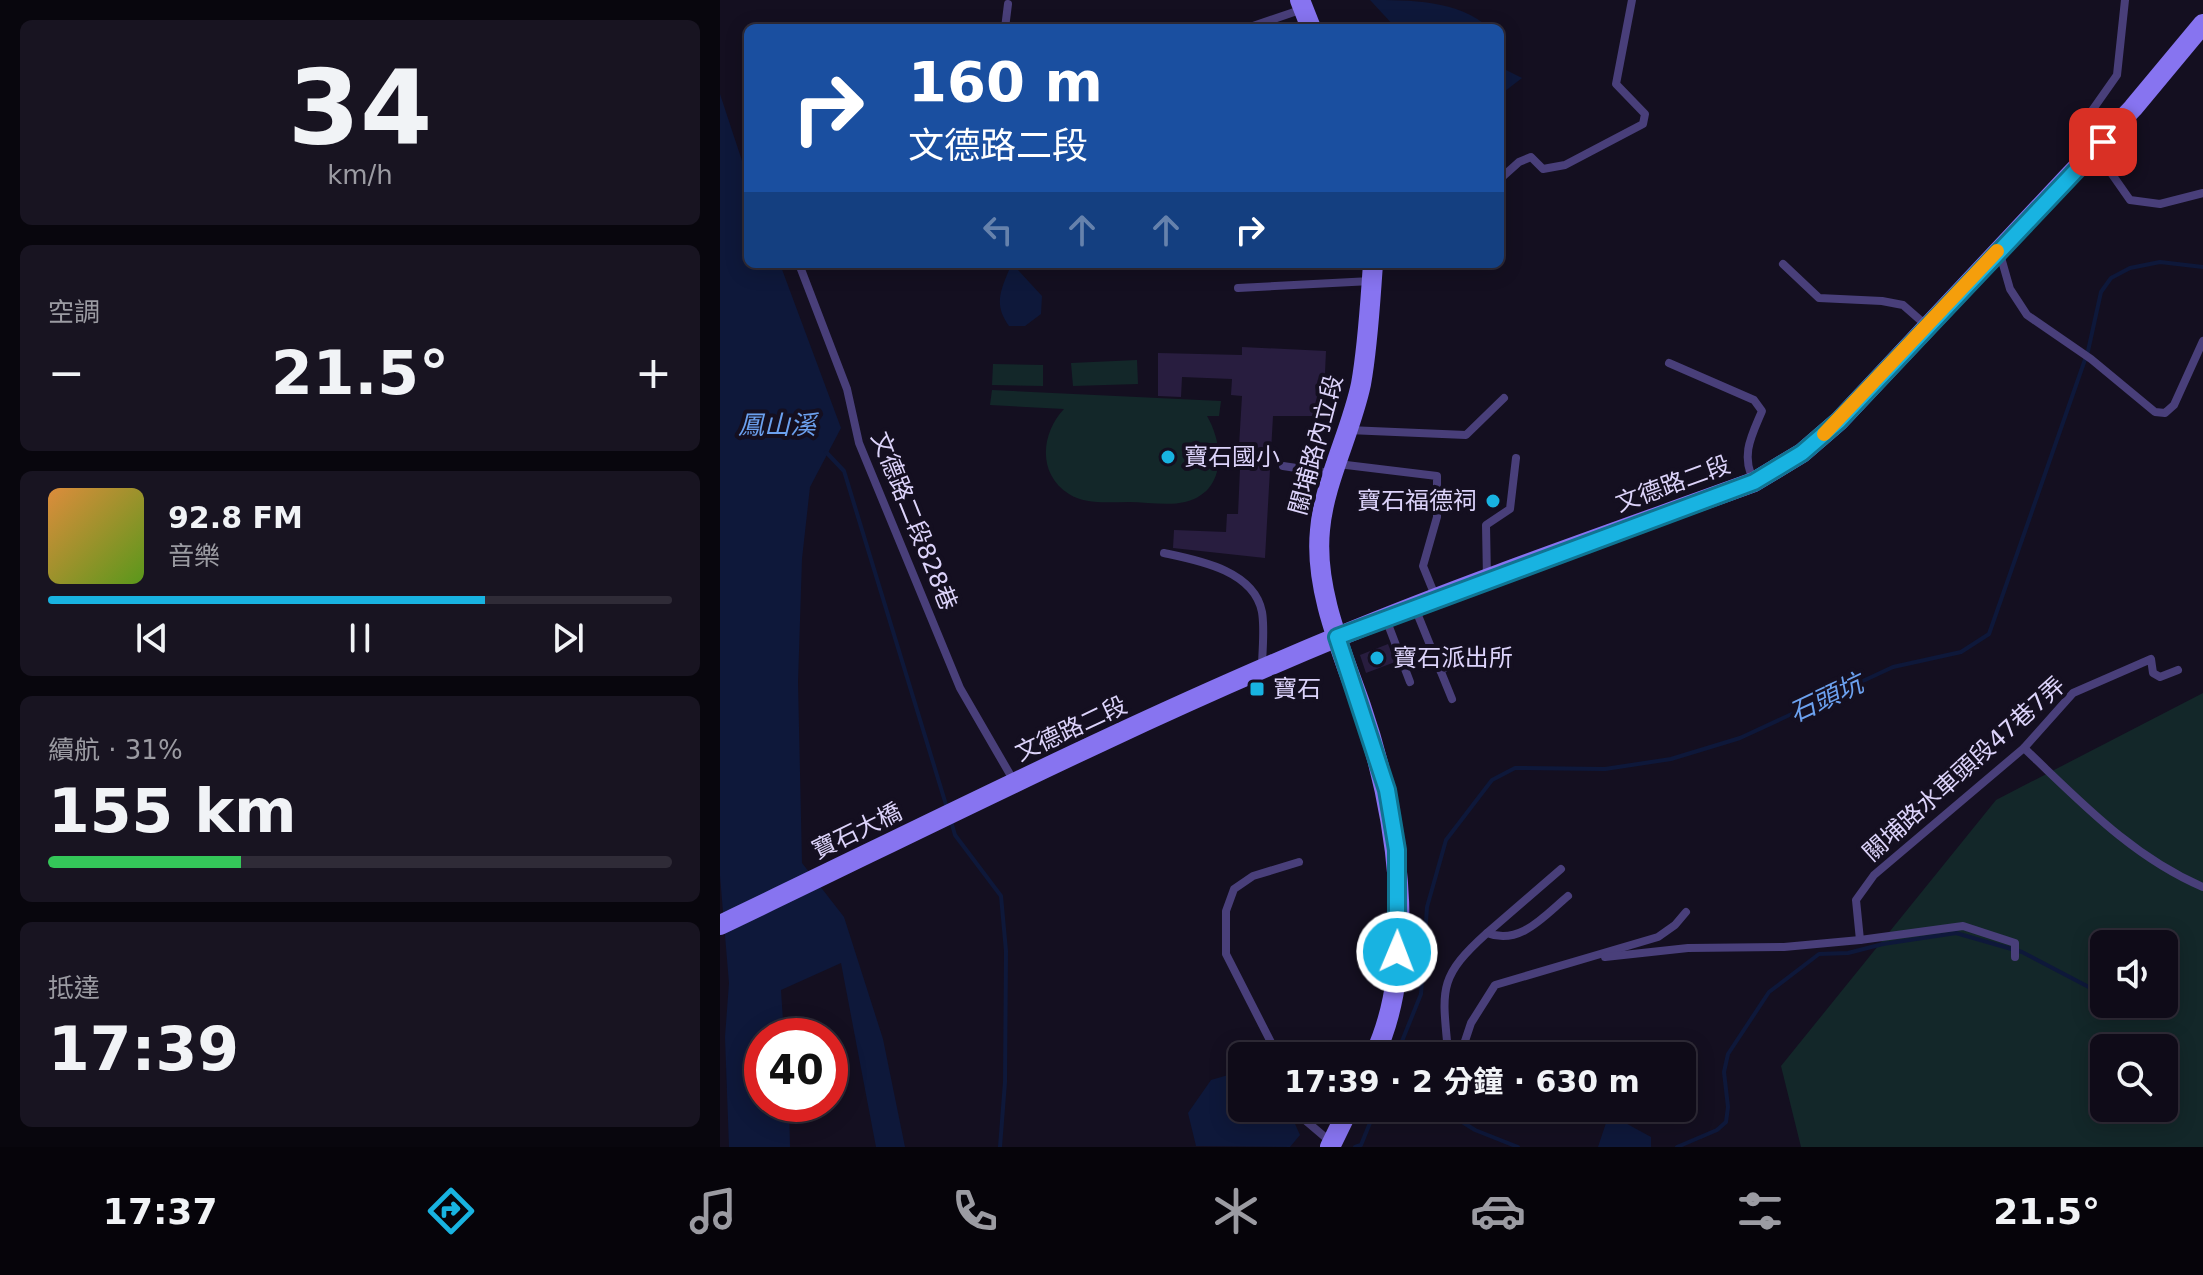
<!DOCTYPE html>
<html lang="zh-TW">
<meta charset="utf-8">
<style>
body{margin:0;font-family:"DejaVu Sans","Noto Sans TC",sans-serif;background:#181421;color:#f1f3f6;height:100vh;display:flex;flex-direction:column;font-size:30px;white-space:nowrap}
*{box-sizing:border-box;margin:0}
p{font-size:26px;color:#9b9ba2}
.icon{flex:none;width:44px;height:44px;fill:none;stroke:currentColor;stroke-width:2;stroke-linecap:round;stroke-linejoin:round}
.map{position:relative;flex:1;overflow:hidden}
.panel{display:flex;flex-direction:column;gap:20px;padding:20px;background:#08060d;width:720px}
.panel>*{flex:none}
.guide{position:absolute;left:24px;top:24px;width:760px;height:244px;border-radius:12px;box-shadow:0 4px 20px #0003,0 0 0 2px #2f2b37;background:#1a4fa0;color:#fff;overflow:hidden}
.buttons{position:absolute;left:1370px;top:930px;display:grid;gap:16px}
.buttons a{display:grid;place-items:center;width:88px;height:88px;border-radius:12px;background:#0f0b18;box-shadow:0 4px 20px #0003,0 0 0 2px #2f2b37;font-size:40px}
.speed{position:absolute;left:24px;top:1018px;display:flex;gap:16px;font-size:40px;font-weight:700;text-align:center}
.speed>*{display:grid;place-content:center;width:104px;height:104px;border-radius:50%;background:#0f0b18;box-shadow:0 4px 20px #0003,0 0 0 2px #2f2b37;line-height:1}
.speed .limit{border:12px solid #d22;background:#fff;color:#111}
.pin{position:absolute;display:grid;place-items:center;width:68px;height:68px;color:#fff;margin:-34px;border-radius:16px;box-shadow:0 4px 12px #0006}
.me{position:absolute;width:88px;margin:-44px;rotate:1deg;stroke-linejoin:round;filter:drop-shadow(0 0 6px #0008)}
.turn{display:flex;align-items:center;gap:28px;height:168px;padding:0 32px;font-size:36px}
.turn .icon{width:104px;height:104px;stroke-width:2.5}
.turn b{display:block;font-size:56px;line-height:68px}
.lanes{display:flex;align-items:center;height:76px;padding:0 32px;background:#0003;justify-content:center;gap:40px;direction:ltr}
.lanes .off{opacity:.35}
.big{font-size:60px;font-weight:700;line-height:1.1}
.panel .widget{flex:1;display:flex;flex-direction:column;justify-content:center;gap:12px;min-width:0;padding:0 28px;border-radius:12px;background:#181421}
.panel .dial{align-items:center;gap:0}
.dial b{font-size:104px;line-height:1}
.song{display:flex;align-items:center;gap:24px}
.cover{width:96px;height:96px;border-radius:12px;background:linear-gradient(135deg,hsl(30 70% 55%),hsl(90 70% 35%))}
.played{height:8px;border-radius:4px;background:linear-gradient(90deg,#18b3e1 70%,#2f2b37 70%)}
.keys{display:flex;justify-content:space-around;direction:ltr}
.heat{display:flex;justify-content:space-between;align-items:center;font-size:44px;direction:ltr}
.charge{height:12px;border-radius:6px;background:linear-gradient(90deg,#34c759 31%,#2f2b37 0)}
.trip{position:absolute;left:508px;top:1042px;width:468px;height:80px;border-radius:12px;background:#0f0b18;box-shadow:0 4px 20px #0003,0 0 0 2px #2f2b37;font-weight:700;line-height:80px;text-align:center}
.tab-bar{display:flex;height:128px;justify-content:space-around;align-items:center;background:#06040a;color:#9b9ba2}
.tab-bar .icon{width:56px;height:56px}
.tab-bar .current{color:#18b3e1}
.tab-bar b{font-size:36px;color:#f1f3f6}
main{display:flex;flex:1;min-height:0}
.map>svg:first-child{display:block}
.green{fill:#132729;fill-rule:evenodd}
.water{fill:#0e183a}
.lines{fill:none;stroke-linecap:round;stroke-linejoin:round}
.stream{stroke:#0e183a;stroke-width:4}
.building{fill:#281d3f}
.lane{stroke:#493f7a;stroke-width:8}
.secondary{stroke:#8774f0;stroke-width:20}
.route-casing{stroke:#107492;stroke-width:20}
.route{stroke:#18b3e1;stroke-width:14}
.slow{stroke:#f59e0b;stroke-width:14}
.poi-dot{fill:#18b3e1;stroke:#140f20;stroke-width:3}
.labels{text-anchor:middle;stroke-width:8;stroke-linejoin:round;paint-order:stroke}
.street-label{font-size:24px;fill:#dcd3fa;stroke:#140f20}
.poi-label{font-size:24px;fill:#dcd3fa;stroke:#140f20;text-anchor:start}
.water-label{font-size:26px;font-style:italic;fill:#6ca1ef;stroke:#140f20}
</style>
<main>
<section class="panel">
<div class="widget dial"><b>34</b><p>km/h</p></div>
<div class="widget"><p>空調</p>
<div class="heat"><a>−</a><b class="big">21.5°</b><a>+</a></div>
</div>
<div class="widget">
<div class="song"><i class="cover"></i><div><b>92.8 FM</b><p>音樂</p></div></div>
<div class="played"></div>
<div class="keys"><svg class="icon" aria-label="previous" viewBox="0 0 24 24"><path d="M18 5L8 12l10 7zM5 5v14"/></svg><svg class="icon" aria-label="pause" viewBox="0 0 24 24"><path d="M8 5v14M16 5v14"/></svg><svg class="icon" aria-label="next" viewBox="0 0 24 24"><path d="M6 5l10 7-10 7zM19 5v14"/></svg></div>
</div>
<div class="widget"><p>續航 · 31%</p><b class="big">155 km</b><div class="charge"></div></div>
<div class="widget"><p>抵達</p><b class="big">17:39</b></div>
</section>
<div class="map">
<svg width="1483" height="1147" viewBox="0 0 1483 1147">
<rect width="100%" height="100%" fill="#140f20"/>
<!-- green -->
<g class="green">
<polygon points="417,360 418,384 353,386 351,363"/>
<polygon points="273,364 323,365 323,386 272,385"/>
<path d="M 272,390 L 501,401 L 499,416 L 487,416 C 504,445 507,492 465,502 C 448,506 426,502 409,502 C 389,502 366,505 349,494 C 316,473 322,432 344,409 L 270,405 Z"/>
<path d="M 1483,693 L 1483,1147 L 1081,1147 L 1061,1066 L 1276,800 ZM 1384,944 L 1444,944 L 1444,1004 L 1384,1004 ZM 1384,1048 L 1444,1048 L 1444,1108 L 1384,1108 Z"/>
</g>
<!-- water -->
<g class="water">
<path d="M 650,0 C 689,0 739,0 769,28 L 676,28 Z"/>
<polygon points="780,67 802,78 780,95"/>
<polygon points="0,94 28,179 28,264 60,264 121,428 90,487 82,559 78,682 82,863 124,917 163,1039 185,1147 156,1147 121,963 61,990 64,1036 42,1036 42,1104 69,1104 70,1147 9,1147 5,1037 9,983 0,876"/>
<path d="M 289,270 L 298,270 L 322,296 L 321,314 L 305,326 L 289,326 C 274,305 280,292 289,270 Z"/>
<polygon points="522,1071 522,1108 568,1108 580,1135 570,1147 476,1146 468,1113 491,1080"/>
<polygon points="889,1114 931,1137 931,1147 878,1147"/>
</g>
<g class="lines">
<!-- stream -->
<g class="stream">
<polyline points="106,452 124,471 227,808"/>
<polyline points="231,821 235,835 281,896 286,951 285,1082 280,1147"/>
<polyline points="1423,1004 1443,1010"/>
<polyline points="676,1056 701,994 707,907 726,840 772,780 795,768 885,769 951,759 1020,738 1173,667 1241,652 1269,634 1368,351 1381,292 1391,278 1410,268 1440,262 1483,267"/>
<polyline points="720,1108 755,1130 798,1147"/>
<polyline points="635,1147 641,1145 656,1108"/>
<polyline points="957,1147 997,1130 1006,1122 1008,1107 1004,1072 1008,1054 1049,992 1099,954 1128,953 1163,944 1236,933 1302,952 1384,995"/>
</g>
</g>
<!-- building -->
<g class="building">
<polygon points="522,347 606,351 603,416 553,416 545,558 453,548 454,530 506,532 507,514 518,514 520,469 502,467 503,446 519,446 522,396 511,395 512,379 462,377 461,397 438,396 438,353 522,355"/>
<polygon points="668,644 675,662 646,673 640,655"/>
</g>
<g class="lines">
<!-- lane -->
<g class="lane">
<polyline points="285,28 288,4"/>
<polyline points="527,28 583,9"/>
<polyline points="1375,150 1410,200 1440,204 1483,193"/>
<polyline points="1353,166 1359,129 1397,75 1405,0"/>
<polyline points="780,179 799,162 811,157 823,169 845,165 923,124 925,114 896,84 912,0"/>
<polyline points="1280,254 1290,289 1307,315 1371,359 1435,412 1445,413 1454,405 1483,341"/>
<polyline points="79,264 127,389 139,443 240,688 295,783"/>
<polyline points="1063,264 1099,298 1162,301 1183,305 1207,326"/>
<polyline points="518,288 651,281"/>
<path d="M 949,363 L 1034,400 L 1042,411 C 1032,435 1020,455 1034,481"/>
<polyline points="628,430 746,435 784,398"/>
<polyline points="618,464 717,476 717,517 703,566 716,598"/>
<polyline points="563,466 610,473"/>
<path d="M 444,553 C 477,560 534,570 542,612 C 545,630 542,651 542,669"/>
<polyline points="767,579 766,525 790,509 796,458"/>
<polyline points="695,608 732,699"/>
<polyline points="666,619 690,682"/>
<polyline points="720,670 770,651"/>
<path d="M 1304,748 C 1360,801 1411,856 1483,887"/>
<path d="M 848,896 C 824,916 800,946 767,933 C 718,977 722,989 728,1051 L 743,1047 L 751,1023 L 775,985 L 938,937 L 955,925 L 966,912"/>
<polyline points="767,933 841,869"/>
<polyline points="1140,940 1136,900 1154,875 1304,748 1353,693 1431,659 1433,673 1440,677 1458,670"/>
<polyline points="885,957 968,948 1064,947 1140,940 1243,926 1295,943 1295,957"/>
<polyline points="658,1050 672,1056"/>
<polyline points="558,1056 506,954 506,911 514,889 533,876 579,862"/>
<polyline points="715,1056 728,1051 733,1056"/>
<polyline points="576,1108 579,1115 612,1143"/>
<polyline points="846,1108 873,1118"/>
</g>
<!-- secondary -->
<g class="secondary">
<polyline points="580,0 591,28"/>
<path d="M 653,264 C 650,304 648,345 641,384 C 631,432 604,482 600,530 C 594,589 622,652 641,706 C 675,805 701,957 654,1056"/>
<path d="M 0,925 C 205,827 409,723 620,636 C 756,580 896,532 1034,482 L 1082,453 L 1119,421 L 1413,108 L 1483,24"/>
<polyline points="610,1147 629,1108"/>
</g>
</g>
<g class="lines">
<!-- route casing -->
<g class="route-casing">
<polyline id="route" points="677,952 677,850 667,790 617,637 1034,482 1082,453 1119,421 1383,142"/>
</g>
<!-- route -->
<use href="#route" class="route"/>
<!-- slow -->
<polyline class="slow" points="1104,434 1277,251"/>
</g>
<!-- markers -->
<g class="poi-dot">
<circle cx="448" cy="457" r="8"/>
<circle cx="773" cy="501" r="8"/>
<circle cx="657" cy="658" r="8"/>
<rect x="529" y="681" width="16" height="16" rx="4"/>
</g>
<g class="labels">
<!-- street labels -->
<g class="street-label">
<text transform="translate(596 445) rotate(-75)" y="8">關埔路內立段</text>
<text transform="translate(953 484) rotate(-20)" y="8">文德路二段</text>
<text transform="translate(194 521) rotate(68)" y="8">文德路二段828巷</text>
<text transform="translate(351 729) rotate(-25)" y="8">文德路二段</text>
<text transform="translate(1244 769) rotate(-42)" y="8">關埔路水車頭段47巷7弄</text>
<text transform="translate(137 831) rotate(-26)" y="8">寶石大橋</text>
</g>
<!-- poi labels -->
<g class="poi-label">
<text x="464" y="465">寶石國小</text>
<text x="757" y="509" text-anchor="end">寶石福德祠</text>
<text x="673" y="666">寶石派出所</text>
<text x="553" y="697">寶石</text>
</g>
<!-- water labels -->
<g class="water-label">
<text x="57" y="434">鳳山溪</text>
<text transform="translate(1106 698) rotate(-25)" y="9">石頭坑</text>
</g>
</g>
</svg>
<div class="buttons">
<a><svg class="icon" aria-label="sound" viewBox="0 0 24 24"><path d="M4 9h4l5-4v14l-5-4H4zM17 9q2 3 0 6"/></svg></a>
<a><svg class="icon" aria-label="search" viewBox="0 0 24 24"><circle cx="10" cy="10" r="6"/><path d="M15 15l6 6"/></svg></a>
</div>
<div class="speed"><div class="limit">40</div></div>
<div class="pin" style="left:1383px;top:142px;background:#d93025"><svg class="icon" aria-label="arrive" viewBox="0 0 24 24"><path d="M6 21V4h12l-3 4 3 4H6"/></svg></div>
<svg class="me" style="left:677px;top:952px" viewBox="-20 -20 40 40"><circle r="17" fill="#18b3e1" stroke="#fff" stroke-width="3"/><path d="M0-11L8 9 0 5-8 9z" fill="#fff"/></svg>
<div class="trip">17:39 · 2 分鐘 · 630 m</div>
<div class="guide">
<div class="turn"><svg class="icon" aria-label="right" viewBox="0 0 24 24"><path d="M7 20v-9h11M14 6l5 5-5 5"/></svg><div><b>160 m</b>文德路二段</div></div>
<div class="lanes"><svg class="icon off" aria-label="left" viewBox="0 0 24 24"><path d="M17 20v-9H6M10 6l-5 5 5 5"/></svg><svg class="icon off" aria-label="ahead" viewBox="0 0 24 24"><path d="M12 20V5M6 11l6-6 6 6"/></svg><svg class="icon off" aria-label="ahead" viewBox="0 0 24 24"><path d="M12 20V5M6 11l6-6 6 6"/></svg><svg class="icon" aria-label="right" viewBox="0 0 24 24"><path d="M7 20v-9h11M14 6l5 5-5 5"/></svg></div>
</div>
</div>
</main>
<nav class="tab-bar">
<b>17:37</b>
<svg class="icon current" aria-label="directions" viewBox="0 0 24 24"><path d="M12 3l9 9-9 9-9-9zM9 14v-3h6M13 9l2 2-2 2"/></svg>
<svg class="icon" aria-label="music" viewBox="0 0 24 24"><path d="M9 18V5l10-2v13"/><circle cx="6" cy="18" r="3"/><circle cx="16" cy="16" r="3"/></svg>
<svg class="icon" aria-label="phone" viewBox="0 0 24 24"><path d="M5 4h4l2 5-3 2q2 4 5 5l2-3 5 2v4C11 20 4 13 5 4z"/></svg>
<svg class="icon" aria-label="climate" viewBox="0 0 24 24"><path d="M12 3v18M4 7l16 10M4 17L20 7"/></svg>
<svg class="icon" aria-label="car" viewBox="0 0 24 24"><path d="M5 17H2v-5l4-1 3-4h7l3 4 3 1v5h-3M9 17h6M6 11h13"/><circle cx="7" cy="17" r="2"/><circle cx="17" cy="17" r="2"/></svg>
<svg class="icon" aria-label="filters" viewBox="0 0 24 24"><path d="M4 7h16M4 17h16"/><circle cx="9" cy="7" r="2"/><circle cx="15" cy="17" r="2"/></svg>
<b>21.5°</b>
</nav>
